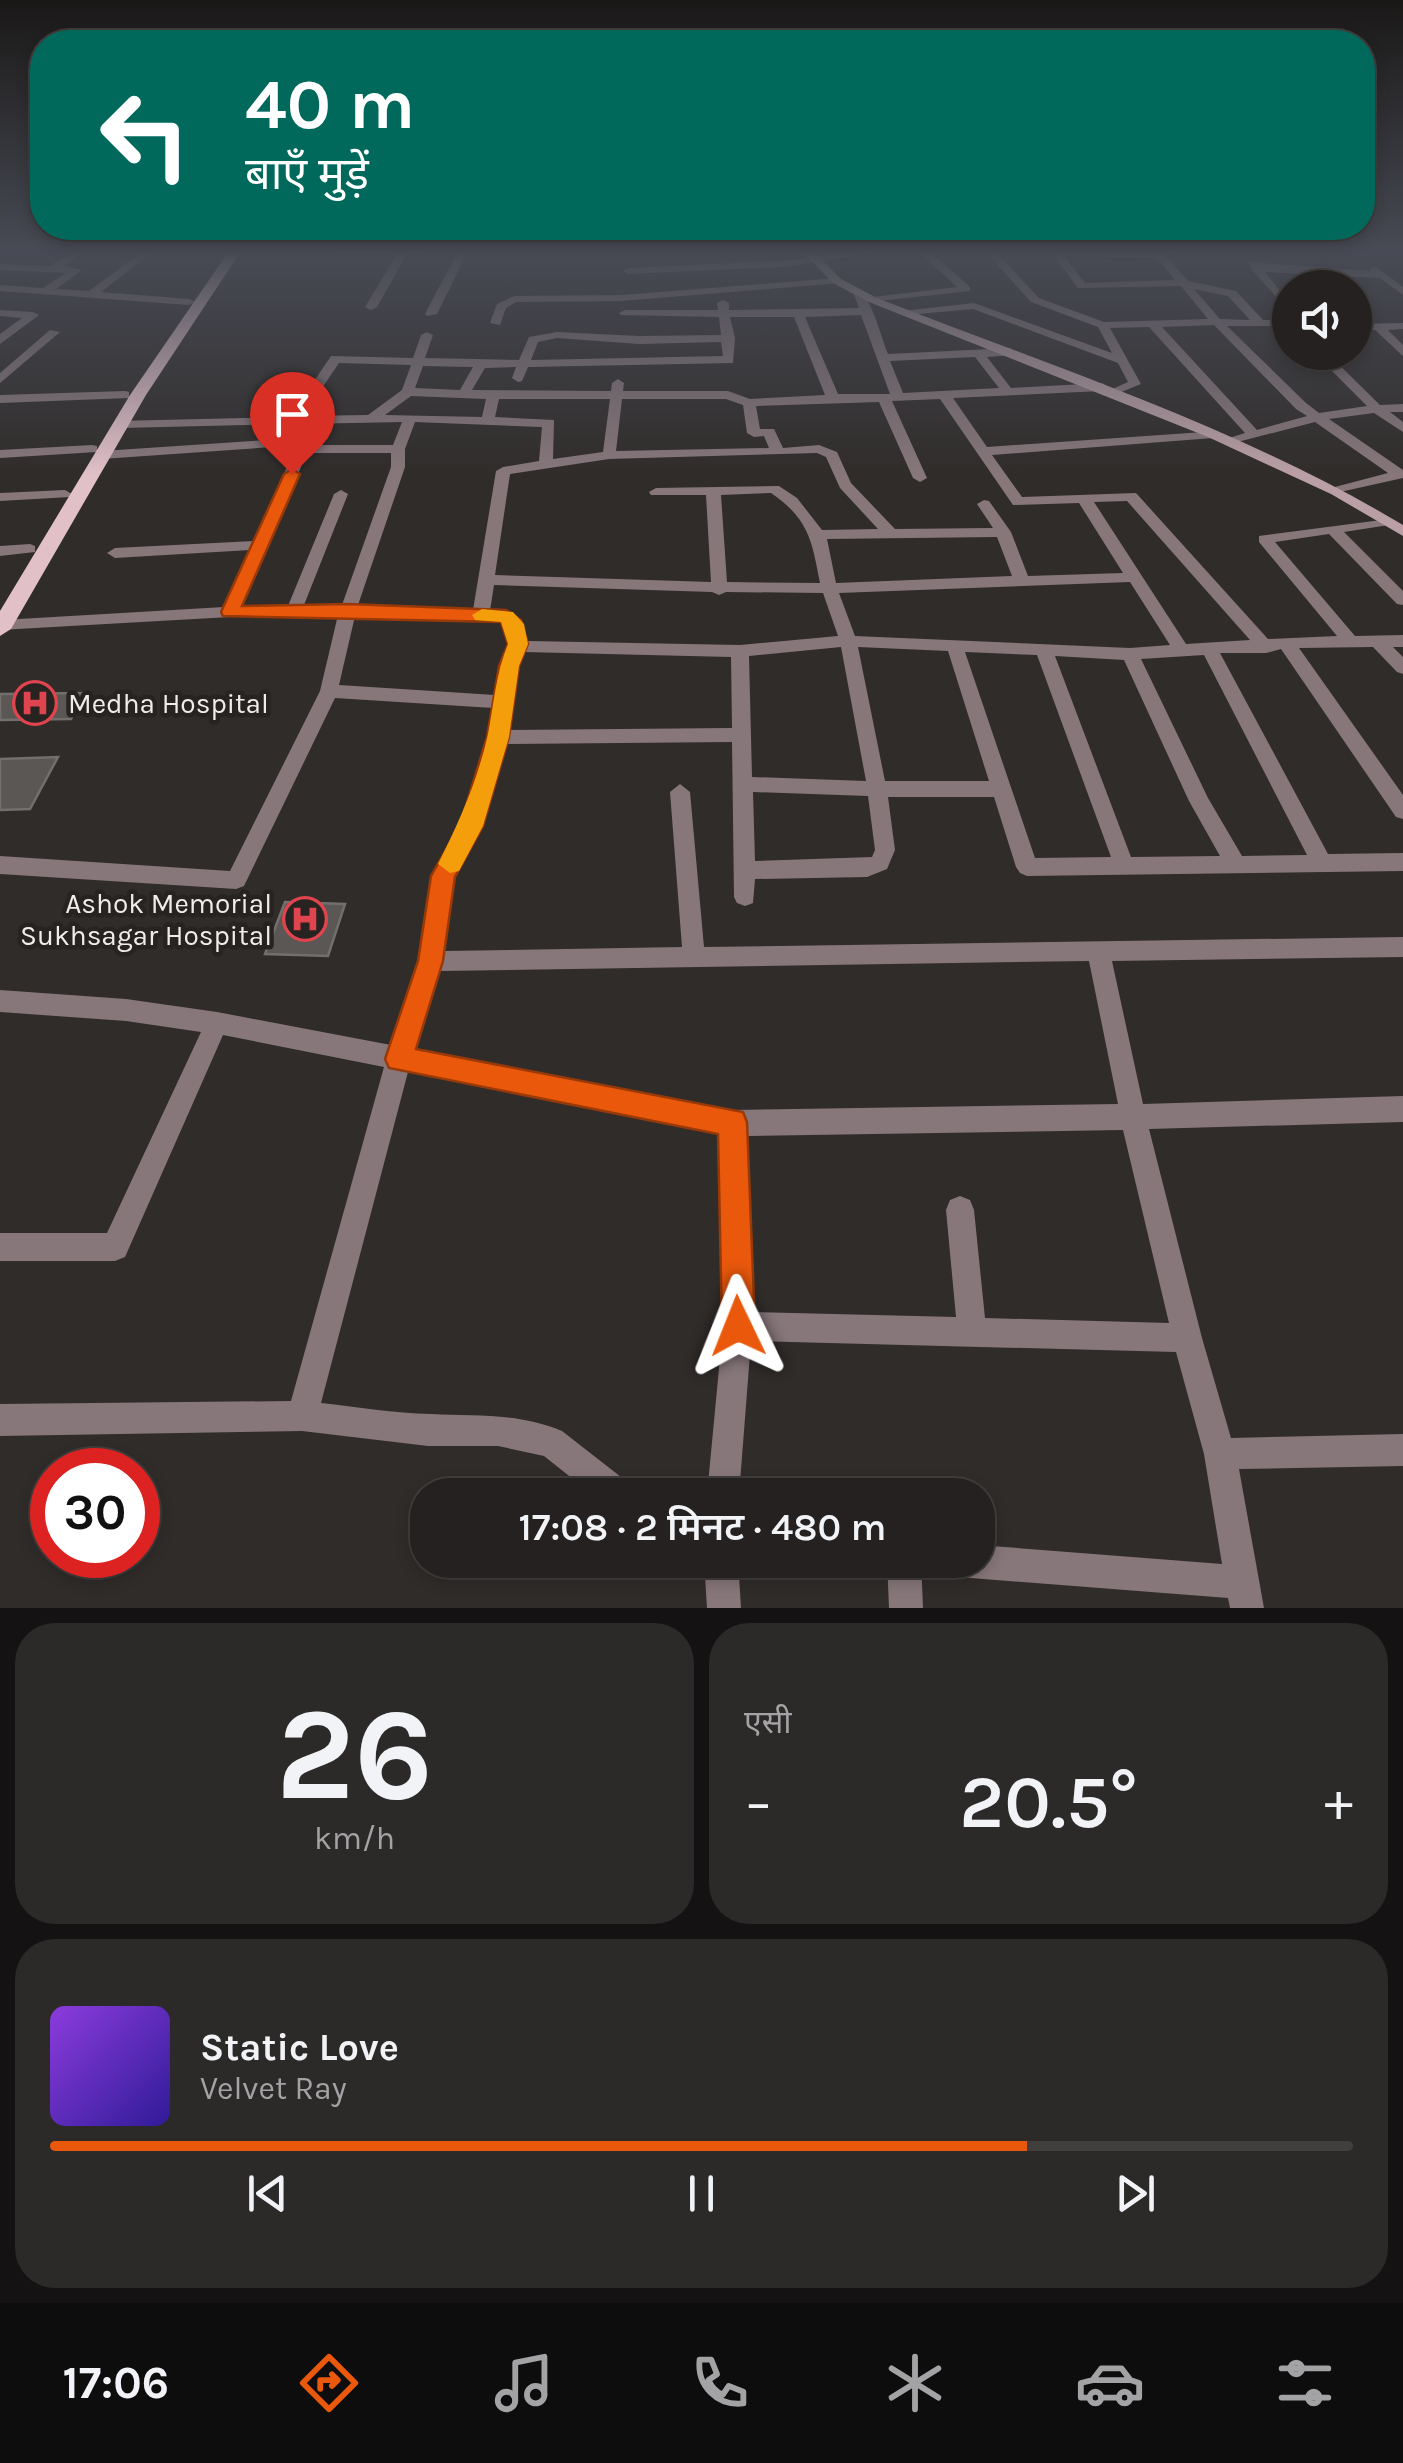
<!DOCTYPE html>
<html lang="hi">
<meta charset="utf-8">
<style>
body{margin:0;font-family:Karla,"Noto Sans Devanagari",sans-serif;background:#2c2929;color:#f1f3f6;height:100vh;display:flex;flex-direction:column;font-size:38px;white-space:nowrap}
*{box-sizing:border-box;margin:0}
p{font-size:32px;color:#a3a3a5}
.icon{flex:none;width:55px;height:55px;fill:none;stroke:currentColor;stroke-width:2;stroke-linecap:round;stroke-linejoin:round}
.map{position:relative;height:1608px;overflow:hidden}
.panel{display:flex;flex-direction:column;gap:15px;padding:15px;background:#141212;flex:1}
.panel>*{flex:none}
.guide{position:absolute;left:30px;top:30px;width:1345px;height:210px;border-radius:40px;box-shadow:0 5px 15px #0003,0 0 0 2px #413e3e;background:#00695c;color:#fff;overflow:hidden}
.controls{position:absolute;left:1272px;top:270px;display:grid;gap:20px}
.controls a{display:grid;place-items:center;width:100px;height:100px;border-radius:50%;background:#242120;box-shadow:0 5px 15px #0003,0 0 0 2px #413e3e;font-size:50px}
.speed{position:absolute;left:30px;top:1448px;display:flex;gap:20px;font-size:50px;font-weight:700;text-align:center}
.speed>*{display:grid;place-content:center;width:130px;height:130px;border-radius:50%;background:#242120;box-shadow:0 5px 15px #0003,0 0 0 2px #413e3e;line-height:1}
.speed .limit{border:15px solid #d22;background:#fff;color:#111}
.pin{position:absolute;display:grid;place-items:center;width:85px;height:85px;color:#fff;margin:-102px -42px;border-radius:50% 50% 50% 0;rotate:-45deg;box-shadow:0 0 10px #0007}
.pin .icon{rotate:45deg}
.me{position:absolute;width:110px;margin:-55px;rotate:358deg;stroke-linejoin:round;filter:drop-shadow(0 0 8px #0008)}
.turn{display:flex;align-items:center;gap:35px;height:210px;padding:0 50px;font-size:45px}
.turn .icon{width:130px;height:130px;stroke-width:2.5}
.turn b{display:block;font-size:70px;line-height:85px}
.big{font-size:75px;font-weight:600;line-height:1.1}
.panel .card{flex:1;display:flex;flex-direction:column;justify-content:center;gap:15px;min-width:0;padding:0 35px;border-radius:40px;background:#2c2929}
.panel .dial{align-items:center;gap:0}
.dial b{font-size:130px;line-height:1}
.song{display:flex;align-items:center;gap:30px}
.cover{width:120px;height:120px;border-radius:15px;background:linear-gradient(135deg,hsl(270 70% 55%),hsl(250 70% 35%))}
.played{height:10px;border-radius:5px;background:linear-gradient(90deg,#ea580c 75%,#413e3e 75%)}
.keys{display:flex;justify-content:space-around;direction:ltr}
.heat{display:flex;justify-content:space-between;align-items:center;font-size:55px;direction:ltr}
.panel .tiles{flex:1;display:grid;gap:15px;grid-template-columns:1fr 1fr}
.card:last-child{grid-column:span 2}
.trip{position:absolute;left:410px;top:1478px;width:585px;height:100px;border-radius:40px;background:#242120;box-shadow:0 5px 15px #0003,0 0 0 2px #413e3e;font-weight:600;line-height:100px;text-align:center}
.tabs{display:flex;height:160px;justify-content:space-around;align-items:center;background:#0e0d0d;color:#a3a3a5}
.tabs .icon{width:70px;height:70px}
.tabs .current{color:#ea580c}
.tabs b{font-size:45px;color:#f1f3f6}
.map>svg:first-child{display:block}
.building{fill:#5b5754;stroke:#736f6d;stroke-width:2.5}
.lines{fill:none;stroke-linecap:round;stroke-linejoin:round}
.street{fill:#87777b;fill-rule:evenodd}
.secondary{fill:#baa0a6;fill-rule:evenodd}
.primary{fill:#e1c0c8;fill-rule:evenodd}
.route{fill:#ea580c;stroke:#983908;stroke-width:2.5}
.slow{fill:#f59e0b}
.labels{text-anchor:middle;stroke-width:9;stroke-linejoin:round;paint-order:stroke}
.poi-label{font-size:28px;fill:#efedeb;stroke:#262321;text-anchor:start}
</style>
<div class="map">
<svg width="1403" height="1608" viewBox="0 0 1403 1608">
<rect width="100%" height="100%" fill="#302c2a"/>
<!-- building -->
<g class="building">
<polygon points="85,693 71,719 0,720 0,694"/>
<polygon points="58,757 30,809 0,810 0,759"/>
<polygon points="285,902 345,904 328,956 265,954"/>
</g>
<g class="lines">
<!-- street -->
<g class="street">
<polygon points="73,251 85,251 64,266 82,270 56,289 89,291 143,251 154,251 101,292 189,299 195,302 189,305 0,291 0,285 43,288 66,273 0,270 0,264 50,266"/>
<polygon points="204,251 229,251 230,252 225,255"/>
<polygon points="328,251 434,251 407,254 377,307 371,310 365,307 397,254 333,254"/>
<polygon points="458,251 468,251 437,314 427,316 425,314"/>
<polygon points="858,251 885,251 783,267 628,274 623,271 628,268 783,261"/>
<polygon points="918,251 929,251 970,287 970,291 869,302 868,300 873,297 957,287"/>
<path d="M 985,251 L 995,251 L 1039,298 L 1104,322 L 1208,319 L 1181,286 L 1078,288 L 1050,251 L 1247,251 L 1243,255 L 1164,254 L 1188,281 L 1236,291 L 1263,320 L 1290,320 L 1290,326 L 1227,326 L 1306,403 L 1319,413 L 1367,406 L 1313,352 L 1326,352 L 1380,405 L 1403,404 L 1403,412 L 1390,412 L 1403,422 L 1403,432 L 1374,413 L 1329,419 L 1403,470 L 1403,478 L 1331,494 L 1331,488 L 1388,473 L 1315,422 L 1226,445 L 1226,439 L 1245,433 L 1149,327 L 1110,328 L 1141,384 L 1114,395 L 1108,391 L 1128,382 L 1118,363 L 973,309 L 907,315 L 907,311 L 911,310 L 974,303 L 1112,353 L 1098,327 L 1031,302 ZM 1064,256 L 1157,258 L 1175,280 L 1085,283 ZM 1194,289 L 1228,296 L 1250,320 L 1220,319 ZM 1214,325 L 1296,409 L 1307,416 L 1257,430 L 1162,327 Z"/>
<polygon points="1249,262 1371,271 1370,269 1375,266 1403,287 1403,295 1380,278 1265,272 1284,296 1290,296 1290,302 1281,302 1252,270"/>
<polygon points="837,278 842,281 841,283 621,301 516,302 506,308 500,325 490,323 497,304 514,296 621,295"/>
<path d="M 858,289 C 874,303 879,332 888,354 L 1010,348 L 1016,352 L 1014,355 L 987,357 L 1011,388 L 1102,383 L 1108,387 L 1102,391 L 953,398 L 987,447 L 1218,431 L 1218,437 L 1213,438 L 992,455 L 1022,497 L 1136,493 L 1268,639 L 1337,636 L 1259,542 L 1259,536 L 1389,519 L 1389,525 L 1344,532 L 1403,591 L 1403,605 L 1397,604 L 1329,534 L 1275,542 L 1355,636 L 1403,635 L 1403,647 L 1393,647 L 1403,657 L 1403,674 L 1397,672 L 1373,647 L 1299,648 L 1403,795 L 1403,819 L 1396,817 L 1281,649 L 1266,653 L 1220,653 L 1328,854 L 1403,853 L 1403,871 L 1027,876 L 1020,873 L 1016,867 L 994,797 L 888,797 L 895,850 L 887,869 L 867,877 L 755,879 L 753,903 L 745,906 L 737,903 L 734,897 L 732,742 L 505,744 L 482,827 L 454,877 L 444,951 L 682,947 L 670,792 L 680,784 L 690,792 L 704,947 L 1403,937 L 1403,957 L 1112,961 L 1143,1104 L 1403,1096 L 1403,1122 L 1149,1129 L 1202,1338 L 1231,1438 L 1403,1434 L 1403,1466 L 1239,1469 L 1264,1608 L 1230,1608 L 1228,1598 L 958,1577 L 946,1572 L 941,1560 L 978,1560 L 978,1545 L 1222,1564 L 1204,1454 L 1176,1352 L 751,1341 L 739,1495 L 707,1495 L 723,1326 L 719,1133 L 408,1072 L 321,1403 C 357,1407 394,1413 431,1414 C 476,1416 519,1413 562,1431 L 621,1477 L 638,1484 L 643,1495 L 593,1495 L 544,1456 L 498,1446 L 428,1446 L 302,1431 L 0,1436 L 0,1404 L 291,1401 L 384,1067 L 223,1035 L 125,1257 L 115,1261 L 0,1261 L 0,1233 L 107,1233 L 201,1032 L 126,1021 L 0,1012 L 0,990 L 126,999 L 217,1012 L 391,1045 L 420,961 L 432,876 L 462,825 L 489,737 L 493,708 L 335,698 L 244,886 L 236,889 L 0,874 L 0,856 L 230,871 L 320,691 L 338,615 L 230,617 L 0,630 L 2,620 L 224,607 L 250,550 L 115,558 L 107,553 L 115,548 L 254,541 L 295,449 L 289,424 L 121,428 L 116,427 L 116,421 L 290,417 L 331,356 L 413,358 L 421,335 L 427,332 L 433,335 L 425,358 L 519,360 L 529,337 L 557,332 L 639,336 L 721,335 L 719,317 L 621,315 L 619,313 L 625,310 L 718,310 L 717,303 L 723,300 L 729,303 L 729,310 L 859,308 L 853,292 ZM 861,315 L 890,394 L 838,394 L 805,317 ZM 730,317 L 794,317 L 825,395 L 750,399 L 728,391 L 623,391 L 624,383 L 618,379 L 612,383 L 611,391 L 472,390 L 485,368 L 516,367 L 512,378 L 518,382 L 522,381 L 528,367 L 733,363 L 735,338 ZM 557,338 L 639,344 L 721,342 L 723,356 L 531,360 L 538,342 ZM 975,357 L 999,388 L 903,393 L 890,361 ZM 339,363 L 411,365 L 402,390 L 368,415 L 303,416 ZM 423,366 L 473,367 L 460,390 L 415,388 ZM 411,396 L 486,399 L 482,417 L 385,415 ZM 499,399 L 610,399 L 603,452 L 553,459 L 554,420 L 495,417 ZM 622,399 L 726,399 L 743,405 L 747,433 L 754,437 L 764,436 L 769,448 L 616,451 ZM 940,399 L 1013,505 L 1079,503 L 1123,573 L 1028,576 L 1011,532 L 989,501 L 984,500 L 977,504 L 993,528 L 895,529 L 851,483 L 837,452 L 819,445 L 783,448 L 774,429 L 760,429 L 756,406 L 879,402 L 913,478 L 920,482 L 927,478 L 892,401 ZM 402,422 L 393,445 L 308,445 L 302,424 ZM 415,422 L 542,427 L 539,461 L 503,467 L 496,471 L 473,610 L 358,605 L 405,467 L 405,449 ZM 307,453 L 391,453 L 391,467 L 342,605 L 304,605 L 348,494 L 341,490 L 334,494 L 288,606 L 241,606 ZM 817,453 L 826,457 L 840,488 L 878,529 L 822,530 L 797,498 L 779,486 L 656,488 L 649,492 L 651,495 L 706,495 L 711,582 L 495,575 L 510,474 L 609,459 ZM 771,493 C 809,519 812,541 820,583 L 727,582 L 721,495 ZM 1127,501 L 1250,640 L 1186,644 L 1094,502 ZM 997,537 L 1012,576 L 836,583 L 827,539 ZM 1130,582 L 1170,645 L 1130,648 L 855,636 L 839,593 ZM 494,585 L 712,592 L 719,595 L 726,592 L 823,593 L 838,636 L 740,645 L 528,641 L 522,624 L 513,613 L 490,611 ZM 355,616 L 502,622 L 509,644 L 500,666 L 495,695 L 339,685 ZM 841,647 L 866,781 L 752,777 L 749,656 ZM 858,647 L 948,651 L 989,781 L 885,781 ZM 524,652 L 731,657 L 732,728 L 508,730 L 518,666 ZM 965,652 L 1037,655 L 1111,857 L 1035,858 ZM 1204,655 L 1307,855 L 1242,856 L 1208,798 L 1141,659 ZM 1055,656 L 1124,660 L 1189,801 L 1220,856 L 1131,857 ZM 753,792 L 868,796 L 875,850 L 872,857 L 755,861 ZM 1089,961 L 1118,1104 L 732,1110 L 414,1050 L 439,971 ZM 1123,1130 L 1169,1323 L 985,1318 L 974,1210 L 970,1200 L 960,1196 L 950,1200 L 946,1210 L 956,1317 L 752,1312 L 745,1136 Z"/>
<polygon points="1355,299 1370,302 1355,305"/>
<polygon points="0,310 33,312 39,315 0,344 0,334 22,318 0,316"/>
<polygon points="1403,323 1403,329 1388,330 1403,345 1403,356 1375,330 1355,330 1355,324"/>
<polygon points="50,330 60,332 0,383 0,373"/>
<polygon points="125,391 129,392 129,398 0,403 0,395"/>
<polygon points="267,440 274,444 272,447 102,459 95,455 102,451"/>
<polygon points="92,445 97,446 97,452 0,458 0,450"/>
<polygon points="65,490 72,494 70,497 0,501 0,493"/>
<polygon points="30,544 35,546 35,552 0,556 0,546"/>
<polygon points="704,1560 738,1560 741,1608 707,1608"/>
<polygon points="887,1560 921,1560 923,1608 889,1608"/>
</g>
<!-- secondary -->
<path class="secondary" d="M 802,251 L 813,251 L 841,279 L 877,298 C 1054,367 1239,427 1403,525 L 1403,536 L 1331,494 L 1208,437 L 869,302 L 833,283 Z"/>
<!-- primary -->
<polygon class="primary" points="229,251 241,251 146,395 11,629 0,636 0,611 130,395"/>
</g>
<!-- sky -->
<linearGradient id="sky" x2="0" y2="1"><stop stop-color="#1a1817"/><stop offset="0.53" stop-color="#484b55"/><stop offset="1" stop-color="#484b55" stop-opacity="0"/></linearGradient>
<rect width="1403" height="476" fill="url(#sky)"/>
<!-- route -->
<polygon class="route" points="292,469 300,474 242,606 348,604 506,610 521,620 528,644 519,666 509,737 483,826 455,877 443,961 416,1049 743,1112 747,1122 755,1326 750,1338 738,1343 726,1338 722,1326 718,1134 389,1068 385,1059 418,961 431,876 460,825 487,737 499,666 508,644 501,622 223,616 221,612 284,474"/>
<!-- slow -->
<path class="slow" d="M 482,609 L 513,612 L 524,624 L 528,644 L 519,666 L 509,737 L 483,826 L 459,871 L 450,873 L 438,864 C 459,822 478,780 488,734 C 494,703 496,673 508,644 L 501,622 L 475,620 L 472,615 Z"/>
<!-- icons -->
<defs>
<g id="hospital-ring" transform="scale(2.25)"><circle r="9.5" fill="#262321" stroke="#e0444e" stroke-width="1.5"/><path d="M-5-5h3v3.5h4V-5h3V5h-3V1.5h-4V5h-3Z" fill="#e0444e"/></g>
</defs>
<g fill-rule="evenodd">
<use href="#hospital-ring" x="35" y="703"/>
<use href="#hospital-ring" x="305" y="919"/>
</g>
<g class="labels">
<!-- poi labels -->
<g class="poi-label">
<text x="68" y="713">Medha Hospital</text>
<text x="272" y="913" text-anchor="end">Ashok Memorial<tspan x="272" dy="32">Sukhsagar Hospital</tspan></text>
</g>
</g>
</svg>
<div class="controls">
<a><svg class="icon" aria-label="sound" viewBox="0 0 24 24"><path d="M4 9h4l5-4v14l-5-4H4zM17 9q2 3 0 6"/></svg></a>
</div>
<div class="speed"><div class="limit">30</div></div>
<div class="pin" style="left:292px;top:474px;background:#d93025"><svg class="icon" aria-label="arrive" viewBox="0 0 24 24"><path d="M6 21V4h12l-3 4 3 4H6"/></svg></div>
<svg class="me" style="left:738px;top:1326px" viewBox="-20 -20 40 40"><path d="M0-17L14 15 0 8-14 15z" fill="#ea580c" stroke="#fff" stroke-width="4"/></svg>
<div class="trip">17:08 · 2 मिनट · 480 m</div>
<div class="guide">
<div class="turn"><svg class="icon" aria-label="left" viewBox="0 0 24 24"><path d="M17 20v-9H6M10 6l-5 5 5 5"/></svg><div><b>40 m</b>बाएँ मुड़ें</div></div>
</div>
</div>
<section class="panel">
<div class="tiles">
<div class="card dial"><b>26</b><p>km/h</p></div>
<div class="card"><p>एसी</p>
<div class="heat"><a>−</a><b class="big">20.5°</b><a>+</a></div>
</div>
<div class="card">
<div class="song"><i class="cover"></i><div><b>Static Love</b><p>Velvet Ray</p></div></div>
<div class="played"></div>
<div class="keys"><svg class="icon" aria-label="previous" viewBox="0 0 24 24"><path d="M18 5L8 12l10 7zM5 5v14"/></svg><svg class="icon" aria-label="pause" viewBox="0 0 24 24"><path d="M8 5v14M16 5v14"/></svg><svg class="icon" aria-label="next" viewBox="0 0 24 24"><path d="M6 5l10 7-10 7zM19 5v14"/></svg></div>
</div>
</div>
</section>
<nav class="tabs">
<b>17:06</b>
<svg class="icon current" aria-label="directions" viewBox="0 0 24 24"><path d="M12 3l9 9-9 9-9-9zM9 14v-3h6M13 9l2 2-2 2"/></svg>
<svg class="icon" aria-label="music" viewBox="0 0 24 24"><path d="M9 18V5l10-2v13"/><circle cx="6" cy="18" r="3"/><circle cx="16" cy="16" r="3"/></svg>
<svg class="icon" aria-label="phone" viewBox="0 0 24 24"><path d="M5 4h4l2 5-3 2q2 4 5 5l2-3 5 2v4C11 20 4 13 5 4z"/></svg>
<svg class="icon" aria-label="climate" viewBox="0 0 24 24"><path d="M12 3v18M4 7l16 10M4 17L20 7"/></svg>
<svg class="icon" aria-label="car" viewBox="0 0 24 24"><path d="M5 17H2v-5l4-1 3-4h7l3 4 3 1v5h-3M9 17h6M6 11h13"/><circle cx="7" cy="17" r="2"/><circle cx="17" cy="17" r="2"/></svg>
<svg class="icon" aria-label="filters" viewBox="0 0 24 24"><path d="M4 7h16M4 17h16"/><circle cx="9" cy="7" r="2"/><circle cx="15" cy="17" r="2"/></svg>
</nav>
